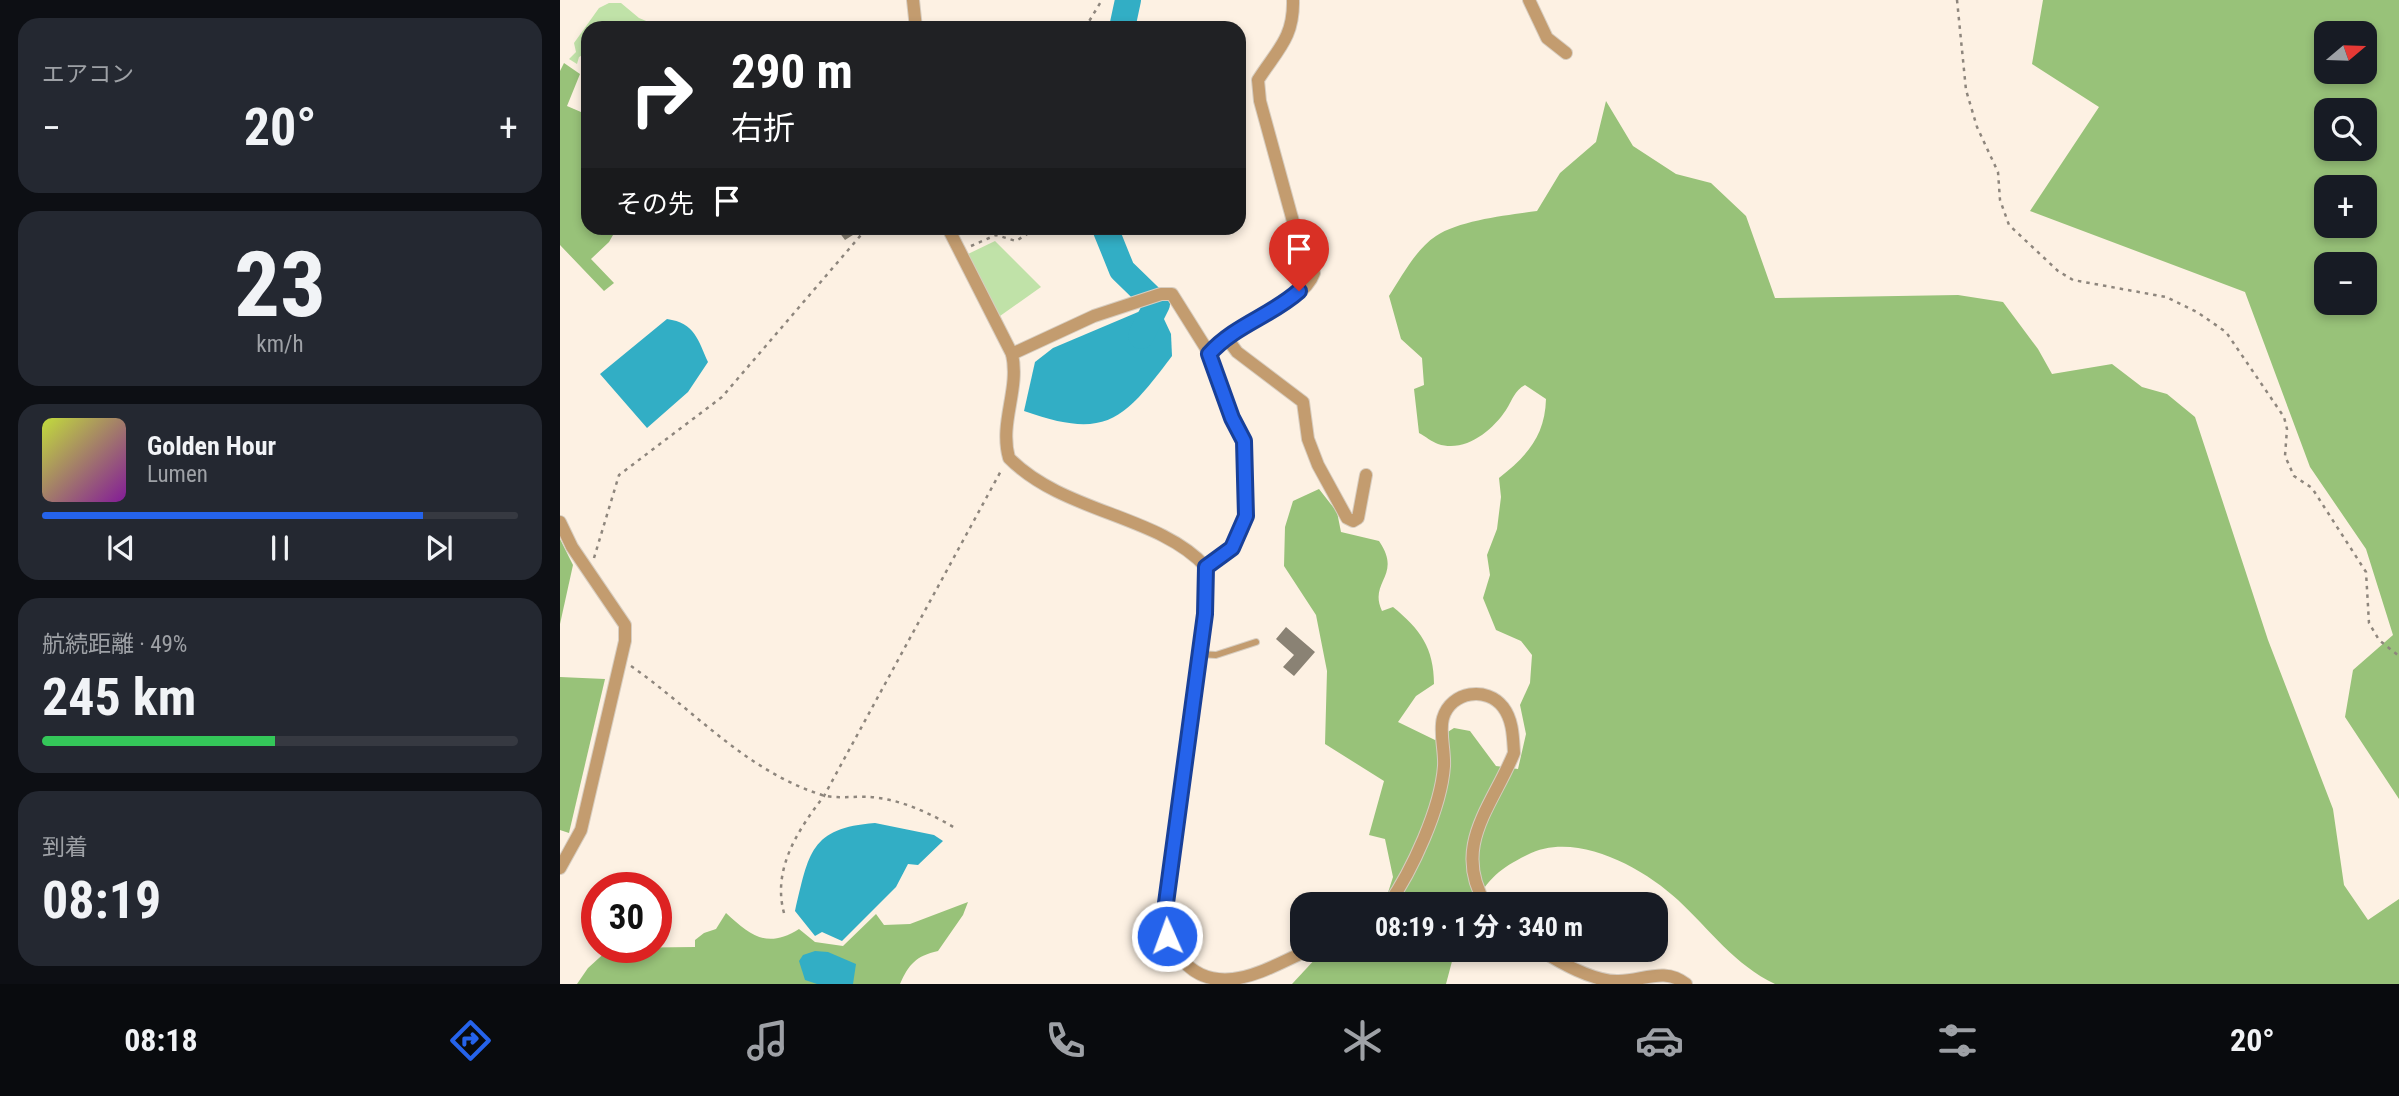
<!DOCTYPE html>
<html lang="ja">
<meta charset="utf-8">
<style>
body{margin:0;font-family:"Roboto Condensed","Noto Sans JP",sans-serif;background:#242831;color:#f1f3f6;height:100vh;display:flex;flex-direction:column;font-size:26px;white-space:nowrap}
*{box-sizing:border-box;margin:0}
p{font-size:23px;color:#9ea1a6}
.icon{flex:none;width:38px;height:38px;fill:none;stroke:currentColor;stroke-width:2;stroke-linecap:round;stroke-linejoin:round}
.map{position:relative;flex:1;overflow:hidden}
.details{display:flex;flex-direction:column;gap:18px;padding:18px;background:#0d0f14;width:560px}
.details>*{flex:none}
.banner{position:absolute;left:21px;top:21px;width:665px;height:214px;border-radius:21px;box-shadow:0 4px 10px #0003;background:#202124;color:#fff;overflow:hidden}
.needle{width:46px;rotate:71deg}
.controls{position:absolute;left:1754px;top:21px;display:grid;gap:14px}
.controls a{display:grid;place-items:center;width:63px;height:63px;border-radius:14px;background:#171b24;box-shadow:0 4px 10px #0003;font-size:35px}
.speed{position:absolute;left:21px;top:872px;display:flex;gap:14px;font-size:35px;font-weight:700;text-align:center}
.speed>*{display:grid;place-content:center;width:91px;height:91px;border-radius:50%;background:#171b24;box-shadow:0 4px 10px #0003;line-height:1}
.speed .limit{border:10px solid #d22;background:#fff;color:#111}
.pin{position:absolute;display:grid;place-items:center;width:60px;height:60px;color:#fff;margin:-72px -30px;border-radius:50% 50% 50% 0;rotate:-45deg;box-shadow:0 0 7px #0007}
.pin .icon{rotate:45deg}
.me{position:absolute;width:77px;margin:-38px;rotate:358deg;stroke-linejoin:round;filter:drop-shadow(0 0 5px #0008)}
.turn{display:flex;align-items:center;gap:24px;height:147px;padding:0 35px;font-size:32px}
.turn .icon{width:91px;height:91px;stroke-width:2.5}
.turn b{display:block;font-size:49px;line-height:60px}
.then{display:flex;align-items:center;height:66px;padding:0 35px;background:#0003;gap:14px;font-size:26px}
.big{font-size:52px;font-weight:700;line-height:1.1}
.details .widget{flex:1;display:flex;flex-direction:column;justify-content:center;gap:10px;min-width:0;padding:0 24px;border-radius:21px;background:#242831}
.details .dial{align-items:center;gap:0}
.dial b{font-size:91px;line-height:1}
.song{display:flex;align-items:center;gap:21px}
.cover{width:84px;height:84px;border-radius:10px;background:linear-gradient(135deg,hsl(70 70% 55%),hsl(290 70% 35%))}
.played{height:7px;border-radius:4px;background:linear-gradient(90deg,#2563eb 80%,#363941 80%)}
.keys{display:flex;justify-content:space-around;direction:ltr}
.heat{display:flex;justify-content:space-between;align-items:center;font-size:38px;direction:ltr}
.charge{height:10px;border-radius:5px;background:linear-gradient(90deg,#34c759 49%,#363941 0)}
.trip{position:absolute;left:730px;top:892px;width:378px;height:70px;border-radius:21px;background:#171b24;box-shadow:0 4px 10px #0003;font-weight:700;line-height:70px;text-align:center}
.dock{display:flex;height:112px;justify-content:space-around;align-items:center;background:#090b0e;color:#9ea1a6}
.dock .icon{width:49px;height:49px}
.dock .current{color:#2563eb}
.dock b{font-size:32px;color:#f1f3f6}
main{display:flex;flex:1;min-height:0}
.map>svg:first-child{display:block}
.green{fill:#c0e2a8}
.forest{fill:#98c279;fill-rule:evenodd}
.water{fill:#32aec5}
.lines{fill:none;stroke-linecap:round;stroke-linejoin:round}
.river{stroke:#32aec5;stroke-width:26}
.building{fill:#8a8274}
.lane-casing{stroke:#d7cdc0;stroke-width:8}
.street-casing{stroke:#d7cdc0;stroke-width:14}
.path{stroke:#8e867d;stroke-width:2.5;stroke-dasharray:3.5 5;stroke-linecap:butt}
.lane{stroke:#c39c6f;stroke-width:6}
.street{stroke:#c39c6f;stroke-width:12}
.route-casing{stroke:#184099;stroke-width:18}
.route{stroke:#2563eb;stroke-width:12}
</style>
<main>
<section class="details">
<div class="widget"><p>エアコン</p>
<div class="heat"><a>−</a><b class="big">20°</b><a>+</a></div>
</div>
<div class="widget dial"><b>23</b><p>km/h</p></div>
<div class="widget">
<div class="song"><i class="cover"></i><div><b>Golden Hour</b><p>Lumen</p></div></div>
<div class="played"></div>
<div class="keys"><svg class="icon" aria-label="previous" viewBox="0 0 24 24"><path d="M18 5L8 12l10 7zM5 5v14"/></svg><svg class="icon" aria-label="pause" viewBox="0 0 24 24"><path d="M8 5v14M16 5v14"/></svg><svg class="icon" aria-label="next" viewBox="0 0 24 24"><path d="M6 5l10 7-10 7zM19 5v14"/></svg></div>
</div>
<div class="widget"><p>航続距離 · 49%</p><b class="big">245 km</b><div class="charge"></div></div>
<div class="widget"><p>到着</p><b class="big">08:19</b></div>
</section>
<div class="map">
<svg width="1839" height="984" viewBox="0 0 1839 984">
<rect width="100%" height="100%" fill="#fdf1e3"/>
<!-- green -->
<g class="green">
<polygon points="49,3 61,3 79,18 103,28 28,28 28,52 19,57 17,64 9,59 16,52 14,43 39,8"/>
<polygon points="435,241 481,287 440,316 408,254"/>
</g>
<!-- forest -->
<g class="forest">
<path d="M 1483,0 L 1839,0 L 1839,799 L 1785,717 L 1793,670 L 1833,635 L 1806,549 L 1750,467 L 1685,292 L 1470,211 L 1539,107 L 1472,64 ZM 1804,33 L 1804,72 L 1766,72 L 1766,33 ZM 1804,110 L 1804,149 L 1766,149 L 1766,110 ZM 1804,187 L 1804,226 L 1766,226 L 1766,187 ZM 1804,264 L 1804,303 L 1766,303 L 1766,264 Z"/>
<polygon points="4,63 20,74 7,106 28,115 28,151 24,158 28,161 28,228 57,228 49,242 31,259 54,283 44,291 0,245 0,71"/>
<path d="M 1046,101 L 1073,146 L 1116,174 L 1151,183 L 1186,216 L 1215,298 L 1398,295 L 1443,302 L 1478,349 L 1492,374 L 1552,364 L 1582,387 L 1607,394 L 1635,417 L 1708,640 L 1773,809 L 1784,885 L 1808,920 L 1839,899 L 1839,984 L 1215,984 C 1175,965 1150,930 1118,900 C 1082,867 1015,830 967,855 C 941,868 928,878 914,905 L 824,905 L 833,877 L 825,839 L 809,835 L 824,781 L 765,744 L 767,671 L 756,615 L 724,566 L 725,527 L 733,501 L 759,489 L 777,512 L 781,532 L 819,541 C 843,576 808,581 822,611 L 833,607 C 860,629 874,648 874,684 L 856,696 L 838,722 L 875,740 L 894,728 L 910,731 L 936,766 L 958,769 L 966,734 L 960,705 L 970,683 L 972,655 L 961,641 L 936,630 L 923,598 L 930,575 L 927,555 L 937,529 L 941,497 L 939,478 C 967,456 985,436 986,399 L 965,385 C 954,391 953,399 946,410 C 932,431 905,453 878,444 C 872,442 865,436 859,433 L 854,389 L 864,385 L 862,358 L 841,339 L 829,296 C 842,276 856,249 876,236 C 900,220 949,215 977,211 L 1000,173 L 1036,142 Z"/>
<polygon points="0,539 13,565 0,624"/>
<polygon points="0,677 45,679 9,833 0,830"/>
<path d="M 408,902 L 403,915 L 378,951 C 356,956 349,964 340,984 L 17,984 L 28,968 L 50,948 L 135,947 L 135,940 L 144,933 L 156,929 L 166,913 C 191,936 207,949 239,929 L 255,942 L 283,946 L 316,914 L 324,925 L 350,924 Z"/>
<polygon points="771,950 895,950 886,984 732,984 758,956"/>
</g>
<!-- water -->
<g class="water">
<path d="M 597,304 L 611,334 L 612,356 C 563,421 546,440 464,411 L 475,362 L 493,348 Z"/>
<path d="M 107,319 C 135,323 138,340 148,362 L 128,392 L 87,428 L 40,374 Z"/>
<path d="M 315,823 L 374,835 L 383,841 L 358,865 L 348,864 L 336,887 L 282,941 L 262,932 L 255,936 L 235,911 C 249,853 250,828 315,823 Z"/>
<polygon points="255,951 268,952 296,964 293,984 257,984 245,980 239,961 243,955"/>
</g>
<g class="lines">
<!-- river -->
<g class="river">
<polyline points="562,28 568,0"/>
<polyline points="545,228 562,270 597,304 581,336"/>
</g>
</g>
<!-- building -->
<g class="building">
<polygon points="276,228 304,228 285,240"/>
<polygon points="726,627 755,652 734,676 723,667 734,655 716,639"/>
</g>
<g class="lines">
<!-- lane casing -->
<g class="lane-casing">
<polyline id="lane" points="639,654 656,655 696,642"/>
</g>
<!-- street casing -->
<g class="street-casing">
<g id="street">
<polyline points="353,0 356,28"/>
<polyline points="969,0 987,38 1006,53"/>
<path d="M 388,228 L 452,354 C 460,390 439,422 449,458 C 503,513 599,515 646,567 L 645,614 L 606,903 C 604,944 626,984 673,979 C 699,976 725,960 749,950"/>
<polyline points="666,337 677,352 743,402 748,439 758,465 787,518 793,521 798,518 806,475"/>
<path d="M 649,353 C 658,344 667,335 679,328 C 700,315 745,299 754,273 L 734,225 L 700,101 L 698,80 C 717,50 734,38 733,0"/>
<polyline points="452,354 534,316 601,294 612,294 649,353 672,418 684,441 686,516 682,530 672,548 646,567"/>
<polyline points="0,522 12,547 65,625 65,641 21,830 0,868"/>
<path d="M 828,905 C 852,871 881,808 884,766 C 885,751 879,732 883,718 C 891,691 927,686 943,707 C 953,720 953,737 954,753 C 932,807 891,846 926,905"/>
<path d="M 980,950 C 1001,963 1032,981 1057,981 C 1081,982 1104,966 1126,984"/>
</g>
</g>
<!-- path -->
<g class="path">
<polyline points="1397,0 1406,90 1417,127 1438,172 1440,200 1449,225 1498,271 1513,280 1606,297 1637,312 1666,332 1724,417 1727,429 1725,456 1734,476 1752,488 1806,572 1809,623 1819,640 1839,656"/>
<polyline points="525,28 542,0"/>
<polyline points="411,246 436,235 456,241 477,228"/>
<polyline points="34,558 59,475 162,397 307,228"/>
<path d="M 71,666 C 134,710 186,771 262,795 C 276,799 295,796 310,797 C 340,799 370,813 395,828"/>
<path d="M 224,913 C 212,869 238,830 264,796 L 442,469"/>
</g>
<!-- lane -->
<use href="#lane" class="lane"/>
<!-- street -->
<use href="#street" class="street"/>
</g>
<g class="lines">
<!-- route casing -->
<g class="route-casing">
<path id="route" d="M 607,936 L 606,903 L 645,614 L 646,567 L 672,548 L 686,516 L 684,441 L 672,418 L 649,354 C 675,325 711,316 739,291"/>
</g>
<!-- route -->
<use href="#route" class="route"/>
</g>
</svg>
<div class="controls">
<a><svg class="needle" viewBox="-14 -14 28 28"><path d="M0-13l5 13h-10z" fill="#e53935"/><path d="M0 13l5-13h-10z" fill="#9ea1a6"/></svg></a>
<a><svg class="icon" aria-label="search" viewBox="0 0 24 24"><circle cx="10" cy="10" r="6"/><path d="M15 15l6 6"/></svg></a>
<a>+</a>
<a>−</a>
</div>
<div class="speed"><div class="limit">30</div></div>
<div class="pin" style="left:739px;top:291px;background:#d93025"><svg class="icon" aria-label="arrive" viewBox="0 0 24 24"><path d="M6 21V4h12l-3 4 3 4H6"/></svg></div>
<svg class="me" style="left:607px;top:936px" viewBox="-20 -20 40 40"><circle r="17" fill="#2563eb" stroke="#fff" stroke-width="3"/><path d="M0-11L8 9 0 5-8 9z" fill="#fff"/></svg>
<div class="trip">08:19 · 1 分 · 340 m</div>
<div class="banner">
<div class="turn"><svg class="icon" aria-label="right" viewBox="0 0 24 24"><path d="M7 20v-9h11M14 6l5 5-5 5"/></svg><div><b>290 m</b>右折</div></div>
<div class="then">その先<svg class="icon" aria-label="arrive" viewBox="0 0 24 24"><path d="M6 21V4h12l-3 4 3 4H6"/></svg></div>
</div>
</div>
</main>
<nav class="dock">
<b>08:18</b>
<svg class="icon current" aria-label="directions" viewBox="0 0 24 24"><path d="M12 3l9 9-9 9-9-9zM9 14v-3h6M13 9l2 2-2 2"/></svg>
<svg class="icon" aria-label="music" viewBox="0 0 24 24"><path d="M9 18V5l10-2v13"/><circle cx="6" cy="18" r="3"/><circle cx="16" cy="16" r="3"/></svg>
<svg class="icon" aria-label="phone" viewBox="0 0 24 24"><path d="M5 4h4l2 5-3 2q2 4 5 5l2-3 5 2v4C11 20 4 13 5 4z"/></svg>
<svg class="icon" aria-label="climate" viewBox="0 0 24 24"><path d="M12 3v18M4 7l16 10M4 17L20 7"/></svg>
<svg class="icon" aria-label="car" viewBox="0 0 24 24"><path d="M5 17H2v-5l4-1 3-4h7l3 4 3 1v5h-3M9 17h6M6 11h13"/><circle cx="7" cy="17" r="2"/><circle cx="17" cy="17" r="2"/></svg>
<svg class="icon" aria-label="filters" viewBox="0 0 24 24"><path d="M4 7h16M4 17h16"/><circle cx="9" cy="7" r="2"/><circle cx="15" cy="17" r="2"/></svg>
<b>20°</b>
</nav>
